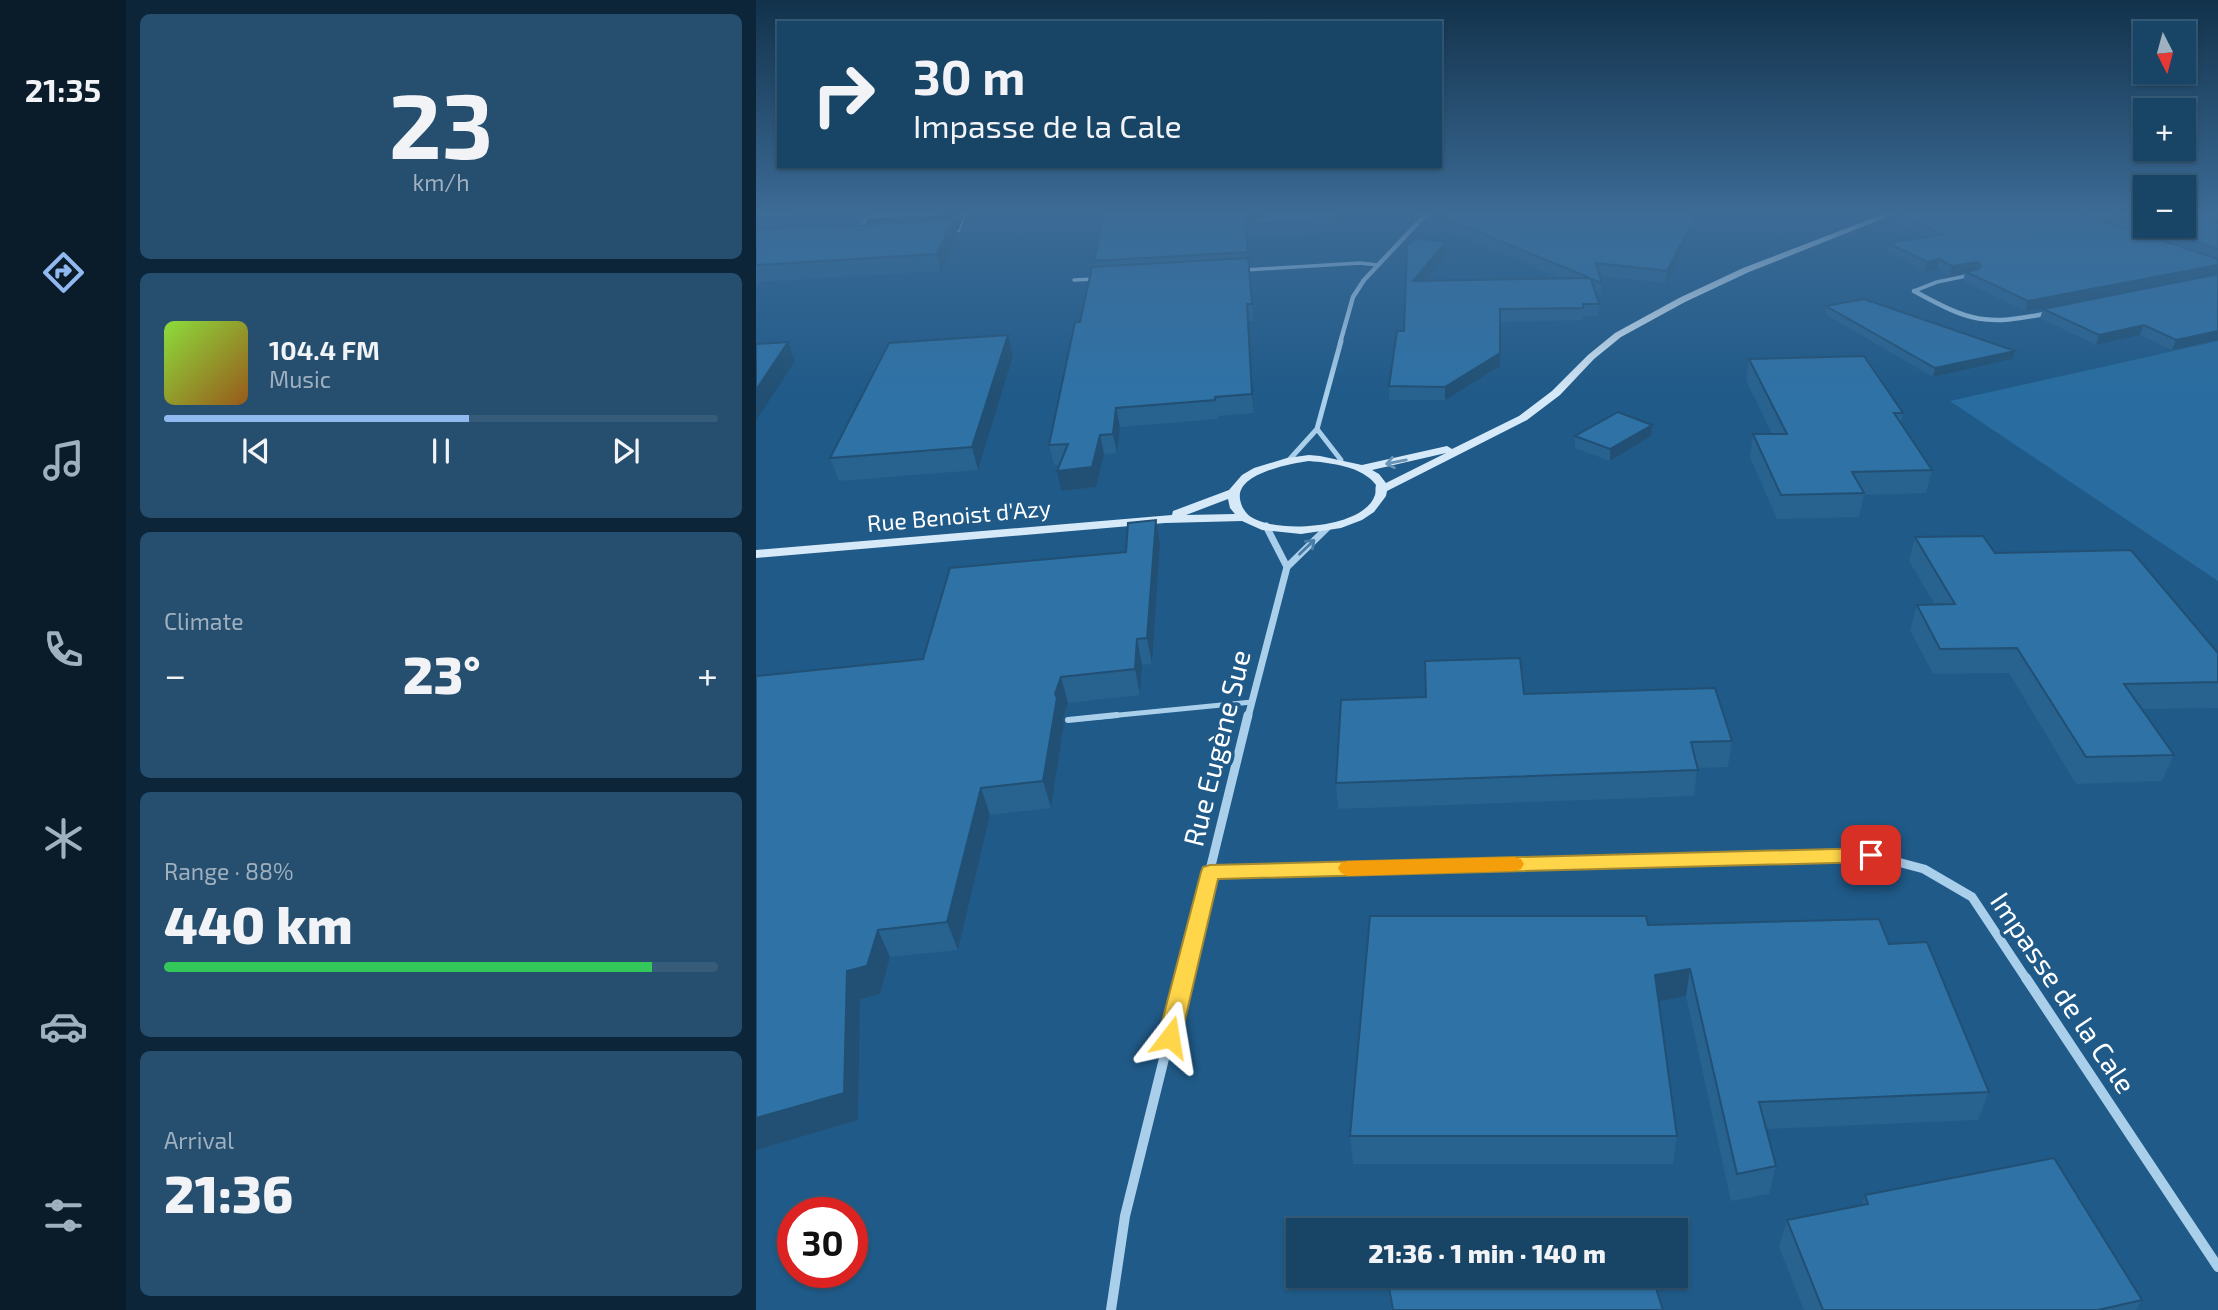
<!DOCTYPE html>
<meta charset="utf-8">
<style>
body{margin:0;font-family:"Exo 2",sans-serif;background:#254e6f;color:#f1f3f6;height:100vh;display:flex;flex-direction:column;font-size:26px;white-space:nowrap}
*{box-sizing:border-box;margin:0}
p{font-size:23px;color:#9fb0bf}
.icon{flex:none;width:38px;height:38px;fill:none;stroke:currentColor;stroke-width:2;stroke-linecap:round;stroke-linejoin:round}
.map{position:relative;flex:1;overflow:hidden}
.panel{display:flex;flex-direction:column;gap:14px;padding:14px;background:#0d2538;width:630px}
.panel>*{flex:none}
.banner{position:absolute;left:21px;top:21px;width:665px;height:147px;border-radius:0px;box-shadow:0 2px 5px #0004,0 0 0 2px #365c7a;background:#184466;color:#f1f3f6;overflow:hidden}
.needle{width:46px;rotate:174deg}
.controls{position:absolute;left:1377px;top:21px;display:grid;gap:14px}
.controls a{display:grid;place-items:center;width:63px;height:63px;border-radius:0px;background:#184466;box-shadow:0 2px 5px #0004,0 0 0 2px #365c7a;font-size:35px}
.speed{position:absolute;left:21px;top:1197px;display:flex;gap:14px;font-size:35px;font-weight:700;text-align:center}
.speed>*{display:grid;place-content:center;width:91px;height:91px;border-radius:50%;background:#184466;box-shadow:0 2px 5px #0004,0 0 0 2px #365c7a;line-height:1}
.speed .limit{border:10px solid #d22;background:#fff;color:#111}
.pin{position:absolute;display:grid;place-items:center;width:60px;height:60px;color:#fff;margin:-30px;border-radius:14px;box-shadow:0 4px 10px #0006}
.me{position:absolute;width:77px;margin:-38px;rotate:14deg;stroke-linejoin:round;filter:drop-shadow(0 0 5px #0008)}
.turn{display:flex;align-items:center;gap:24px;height:147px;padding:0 21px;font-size:32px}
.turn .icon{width:91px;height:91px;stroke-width:2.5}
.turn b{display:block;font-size:49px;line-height:60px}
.big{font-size:52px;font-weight:800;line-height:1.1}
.panel .card{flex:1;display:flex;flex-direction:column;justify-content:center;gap:10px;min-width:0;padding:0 24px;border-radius:10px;background:#254e6f}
.panel .dial{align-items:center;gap:0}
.dial b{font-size:91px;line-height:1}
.song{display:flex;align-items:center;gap:21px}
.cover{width:84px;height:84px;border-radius:10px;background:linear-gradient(135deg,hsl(90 70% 55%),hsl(30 70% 35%))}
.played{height:7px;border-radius:4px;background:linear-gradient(90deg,#90b9f0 55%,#365c7a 55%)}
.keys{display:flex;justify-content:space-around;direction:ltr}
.heat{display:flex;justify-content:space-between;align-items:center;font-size:38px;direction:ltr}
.charge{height:10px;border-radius:5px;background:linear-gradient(90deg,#34c759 88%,#365c7a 0)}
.trip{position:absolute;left:530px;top:1218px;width:402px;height:70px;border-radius:0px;background:#184466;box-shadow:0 2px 5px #0004,0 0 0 2px #365c7a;font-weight:800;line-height:70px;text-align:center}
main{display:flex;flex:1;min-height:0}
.tab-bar{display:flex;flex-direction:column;width:126px;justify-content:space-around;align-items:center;background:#0a1b29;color:#9fb0bf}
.tab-bar .icon{width:49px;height:49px}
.tab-bar .active{color:#90b9f0}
.tab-bar b{font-size:32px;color:#f1f3f6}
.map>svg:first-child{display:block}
.green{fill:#296da0}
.water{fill:#164267;stroke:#9eccec;stroke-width:2}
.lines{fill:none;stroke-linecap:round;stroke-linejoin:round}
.lane-far2{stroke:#aacfeb;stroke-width:3.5}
.lane-far1{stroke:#aacfeb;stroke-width:5}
.lane{stroke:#aacfeb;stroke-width:6}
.street-far4{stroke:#aacfeb;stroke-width:4.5}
.street-far3{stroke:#aacfeb;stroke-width:5}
.street-far2{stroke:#aacfeb;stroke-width:7}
.street-far1{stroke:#aacfeb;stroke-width:9}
.street{stroke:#aacfeb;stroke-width:10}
.secondary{fill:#d6e9f8;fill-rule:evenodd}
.wall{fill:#28628f}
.shaded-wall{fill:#215074}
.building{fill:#2f72a6;stroke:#215074;stroke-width:2}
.oneway{stroke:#6993b5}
.oneway2{stroke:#497da6}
.route{fill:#ffd54a;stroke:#a68a30;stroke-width:2}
.slow{fill:#f59e0b}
.labels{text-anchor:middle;stroke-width:7;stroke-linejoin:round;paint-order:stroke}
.street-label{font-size:23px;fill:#fff;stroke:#205a88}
.near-street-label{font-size:28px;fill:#fff;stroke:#205a88}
</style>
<main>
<nav class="tab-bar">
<b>21:35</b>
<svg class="icon active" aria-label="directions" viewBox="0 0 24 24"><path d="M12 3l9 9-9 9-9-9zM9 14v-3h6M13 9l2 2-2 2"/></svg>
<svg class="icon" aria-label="music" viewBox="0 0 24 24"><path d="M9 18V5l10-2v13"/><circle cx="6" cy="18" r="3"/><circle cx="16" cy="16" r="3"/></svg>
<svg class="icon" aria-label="phone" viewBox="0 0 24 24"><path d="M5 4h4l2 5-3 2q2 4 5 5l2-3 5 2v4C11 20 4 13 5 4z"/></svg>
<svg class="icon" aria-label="climate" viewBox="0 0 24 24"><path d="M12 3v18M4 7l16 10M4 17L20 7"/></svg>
<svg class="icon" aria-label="car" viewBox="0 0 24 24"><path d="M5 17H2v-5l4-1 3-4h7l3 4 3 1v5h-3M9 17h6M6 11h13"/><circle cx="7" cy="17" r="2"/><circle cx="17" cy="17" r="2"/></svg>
<svg class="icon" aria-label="filters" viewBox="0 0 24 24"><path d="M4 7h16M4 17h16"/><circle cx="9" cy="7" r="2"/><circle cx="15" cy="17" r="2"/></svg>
</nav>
<section class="panel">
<div class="card dial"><b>23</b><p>km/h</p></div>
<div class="card">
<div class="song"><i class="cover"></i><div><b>104.4 FM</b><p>Music</p></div></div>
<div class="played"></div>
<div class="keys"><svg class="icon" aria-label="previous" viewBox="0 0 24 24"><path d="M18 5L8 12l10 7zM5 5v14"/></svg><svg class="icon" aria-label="pause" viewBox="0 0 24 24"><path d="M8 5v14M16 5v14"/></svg><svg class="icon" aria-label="next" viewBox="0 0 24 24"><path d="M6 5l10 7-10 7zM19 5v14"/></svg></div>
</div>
<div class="card"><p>Climate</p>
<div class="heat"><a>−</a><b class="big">23°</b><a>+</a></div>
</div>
<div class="card"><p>Range · 88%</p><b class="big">440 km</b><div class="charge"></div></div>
<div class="card"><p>Arrival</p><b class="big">21:36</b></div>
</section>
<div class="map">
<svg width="1462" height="1310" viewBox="0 0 1462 1310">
<rect width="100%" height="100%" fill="#205a88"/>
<!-- green -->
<polygon class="green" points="1462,341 1462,581 1194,401"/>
<!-- water -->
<polygon class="water" points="210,212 203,231 99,237 112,217"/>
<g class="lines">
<!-- lane-far2 -->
<g class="lane-far2">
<polyline points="489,270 604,263 622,265"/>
<polyline points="318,280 339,279"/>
<polyline points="1158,291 1181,282 1215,275"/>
</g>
<!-- lane-far1 -->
<polyline class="lane-far1" points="343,717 496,702"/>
<!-- lane -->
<polyline class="lane" points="312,720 361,715"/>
<!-- street-far4 -->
<g class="street-far4">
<polyline points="0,213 44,211"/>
<path d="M 1158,291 C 1215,322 1228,326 1293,313"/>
<polyline points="584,343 597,297 608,280 673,211"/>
</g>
<!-- street-far3 -->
<g class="street-far3">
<polyline points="561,429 585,460"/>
<polyline points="533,460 561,429 585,341"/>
</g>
<!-- street-far2 -->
<g class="street-far2">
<polyline points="510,526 531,567"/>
<polyline points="492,717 531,567 571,528"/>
</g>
<!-- street-far1 -->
<g class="street-far1">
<polyline points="454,872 1115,855 1168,869 1216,897 1271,980"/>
<polyline points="427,980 492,715"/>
</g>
<!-- street -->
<g class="street">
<polyline points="1270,978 1462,1267"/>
<polyline points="355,1310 369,1216 428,978"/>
</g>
<!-- secondary -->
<path class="secondary" d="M 1136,211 L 1146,211 L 993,272 L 929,302 L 865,337 L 838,359 L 804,395 L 771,420 L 631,491 L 630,496 L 618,512 L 606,520 L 585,528 L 545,534 L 506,530 L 486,521 L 409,523 L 0,558 L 0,550 L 416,515 L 417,511 L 473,490 L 486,475 L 498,468 L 531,458 L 553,455 L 564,456 L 606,465 L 691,446 L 696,449 L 763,416 L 796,391 L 832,355 L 859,333 L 923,298 L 987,268 ZM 690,453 L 630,483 L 623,474 L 616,470 ZM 553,461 C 575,463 606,466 620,485 C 619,489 620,492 619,495 C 608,529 520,534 495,517 C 489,513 485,506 484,499 C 480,473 534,464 553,461 ZM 472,499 L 474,508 L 479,514 L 430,515 Z"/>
</g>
<!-- wall -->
<g class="wall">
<polygon points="488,211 498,321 493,321 498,413 462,416 462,419 364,427 361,453 348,454 340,487 305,491 301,471 303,465 298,465 293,445 339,267 338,261"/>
<polygon points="1318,211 1390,211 1390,226 1428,226 1462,211 1462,274 1269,311 1207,281 1209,273 1194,275 1181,269 1169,271 1130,252 1132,243 1170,236 1141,223 1143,214"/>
<polygon points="939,217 937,228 910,283 844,276 846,283 845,295 840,293 843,304 842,316 827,316 827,320 744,322 744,366 689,400 633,400 633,386 648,331 651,245 690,242 690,254 668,281 806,279 688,229 688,218"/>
<polygon points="580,219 581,231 495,236 493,224"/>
<polygon points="79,225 80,228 202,235 185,271 3,282 0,285 0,229"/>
<polygon points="1462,274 1462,340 1416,350 1384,335 1340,345 1284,318 1287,309"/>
<polygon points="1070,306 1257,359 1177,377 1069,314"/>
<polygon points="252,335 257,356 222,470 83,481 74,458"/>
<polygon points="993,359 1147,413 1145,424 1176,470 1170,493 1108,495 1103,517 1021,519 994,457 997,434 1016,434 990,380"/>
<polygon points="819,436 895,436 854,461 819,448"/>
<polygon points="1159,537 1239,553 1462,653 1462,708 1386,709 1418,755 1406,781 1320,784 1253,673 1177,674 1154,630 1161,605 1179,605 1153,561"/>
<polygon points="404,544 396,664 386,665 384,695 312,703 307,719 308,724 295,808 234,815 202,950 134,957 124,994 104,999 102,1120 0,1150 0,676 167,659 370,552"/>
<polygon points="768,694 976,741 972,767 941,768 938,796 582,809 580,783"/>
<polygon points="892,925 1133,944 1233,1092 1222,1120 1010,1129 1020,1166 1013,1194 975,1201 930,996 902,1001 921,1136 917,1164 597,1164 594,1136"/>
<polygon points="1109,1195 1386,1300 1380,1310 1048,1310 1023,1247 1031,1220 1106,1206"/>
<polygon points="631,1276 808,1279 907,1310 635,1310"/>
</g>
<!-- shaded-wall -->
<g class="shaded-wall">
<polygon points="939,217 937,228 910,283 911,271"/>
<polygon points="198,219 202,235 185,271 180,254"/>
<polygon points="690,242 690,254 658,293 657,281"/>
<polygon points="1183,259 1181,269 1169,271 1171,262"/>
<polygon points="1222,262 1220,271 1194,275 1196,266"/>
<polygon points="1462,265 1462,274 1269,311 1272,301"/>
<polygon points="491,304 493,321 498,413 496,394"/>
<polygon points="1388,325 1384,335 1340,345 1343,335"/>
<polygon points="1462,331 1462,340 1416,350 1420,340"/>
<polygon points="252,335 257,356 222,470 216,447"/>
<polygon points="32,342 39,361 0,421 0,390"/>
<polygon points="1259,351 1257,359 1177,377 1179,368"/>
<polygon points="744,353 744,366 689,400 689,387"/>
<polygon points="360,408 364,427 361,453 357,434"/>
<polygon points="896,425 895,436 854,461 854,449"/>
<polygon points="344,435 348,454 340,487 305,491 301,471"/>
<polygon points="400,520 404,544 396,664 391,638"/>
<polygon points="381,639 386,665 384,695 379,669"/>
<polygon points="305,677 312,703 307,719 308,724 295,808 287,781 299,694"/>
<polygon points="225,788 234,815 202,950 191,922"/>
<polygon points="122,930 134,957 124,994 104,999 102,1120 0,1150 0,1118 91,971"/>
<polygon points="934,969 930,996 895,1003 899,975"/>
</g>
<!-- building -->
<g class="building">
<polygon points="348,211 488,211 492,252 338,261"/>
<polygon points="509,211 579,211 580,219 493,224"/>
<polygon points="698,211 928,211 939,217 911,271 840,263 846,283 835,279 843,304 827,304 827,308 744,309 744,353 689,387 633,386 641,331 648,331 651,245 661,238 690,242 657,281 834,278 688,218"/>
<polygon points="1161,211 1317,211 1462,259 1462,265 1272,301 1210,272 1222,269 1225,266 1222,262 1196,266 1183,259 1171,262 1132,243 1186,234 1143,214"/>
<polygon points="1346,211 1390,211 1390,225"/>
<polygon points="1428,211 1462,211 1462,249 1391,226 1428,226"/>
<polygon points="198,219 180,254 0,265 0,229 79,225 78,228"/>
<polygon points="492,258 496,304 491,304 496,394 459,397 459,400 360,408 357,434 344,435 336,467 301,471 312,444 293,445 319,322 324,322 336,267"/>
<polygon points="1462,274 1462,331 1420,340 1388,325 1343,335 1287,309"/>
<polygon points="1108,299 1259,351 1179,368 1070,306"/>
<polygon points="252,335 216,447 74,458 133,343"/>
<polygon points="32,342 0,390 0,344"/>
<polygon points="1108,356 1147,413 1138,413 1176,470 1096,472 1108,493 1025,495 997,434 1031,434 993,359"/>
<polygon points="862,412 896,425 854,449 819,436"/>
<polygon points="400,520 391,638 381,639 379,669 305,677 299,694 301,698 287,781 225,788 191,922 122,930 111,966 91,971 88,1093 0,1118 0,676 167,659 194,568 370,552 372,523"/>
<polygon points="1227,536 1239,553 1375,550 1462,653 1462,682 1368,684 1418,755 1330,757 1261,648 1184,649 1161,605 1199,604 1159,537"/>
<polygon points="764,658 768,694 959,688 976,741 935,742 942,770 580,783 585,700 670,697 669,661"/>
<polygon points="614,916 890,916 892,925 1123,919 1133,944 1171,942 1233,1092 1003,1102 1020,1166 981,1174 934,969 899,975 921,1136 594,1136"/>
<polygon points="1298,1158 1386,1300 1342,1310 1067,1310 1031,1220 1112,1204 1109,1195"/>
<polygon points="631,1276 807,1276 808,1279 823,1276 896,1276 907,1310 637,1310"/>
</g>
<!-- one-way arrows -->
<defs><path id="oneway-shaft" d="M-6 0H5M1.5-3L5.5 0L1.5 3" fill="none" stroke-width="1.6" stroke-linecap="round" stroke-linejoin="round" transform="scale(1.75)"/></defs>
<use class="oneway" href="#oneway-shaft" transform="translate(640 462) rotate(169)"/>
<use class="oneway2" href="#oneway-shaft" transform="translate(551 547) rotate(-44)"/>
<!-- sky -->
<linearGradient id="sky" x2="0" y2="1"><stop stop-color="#12324b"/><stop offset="0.54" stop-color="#3c6b96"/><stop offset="1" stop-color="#3c6b96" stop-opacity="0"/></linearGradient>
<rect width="1462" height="394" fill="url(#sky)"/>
<!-- route -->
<polygon class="route" points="1115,848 1122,850 1125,855 1122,860 1115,862 462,879 425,1037 421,1043 414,1046 406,1043 402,1037 445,872 447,867 454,865"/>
<!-- slow -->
<polygon class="slow" points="758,857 765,859 768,864 765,869 758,871 592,876 585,873 582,868 585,863 592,861"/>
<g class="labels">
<!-- street labels -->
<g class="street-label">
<text transform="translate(203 516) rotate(-5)" y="8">Rue Benoist d'Azy</text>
</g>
<!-- near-street labels -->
<g class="near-street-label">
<text transform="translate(461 748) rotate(-76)" y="10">Rue Eugène Sue</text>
<text transform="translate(1307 993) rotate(56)" y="10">Impasse de la Cale</text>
</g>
</g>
</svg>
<div class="controls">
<a><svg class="needle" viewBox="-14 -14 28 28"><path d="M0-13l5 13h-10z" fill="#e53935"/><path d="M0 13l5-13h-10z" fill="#9fb0bf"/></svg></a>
<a>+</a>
<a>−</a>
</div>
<div class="speed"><div class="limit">30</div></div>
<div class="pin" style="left:1115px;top:855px;background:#d93025"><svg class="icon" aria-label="arrive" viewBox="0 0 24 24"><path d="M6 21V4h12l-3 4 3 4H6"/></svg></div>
<svg class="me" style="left:414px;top:1037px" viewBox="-20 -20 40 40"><path d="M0-17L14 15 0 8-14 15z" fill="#ffd54a" stroke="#fff" stroke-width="4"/></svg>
<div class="trip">21:36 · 1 min · 140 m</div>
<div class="banner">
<div class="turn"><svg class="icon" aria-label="right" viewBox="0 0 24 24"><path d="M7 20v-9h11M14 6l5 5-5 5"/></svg><div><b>30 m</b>Impasse de la Cale</div></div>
</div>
</div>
</main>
